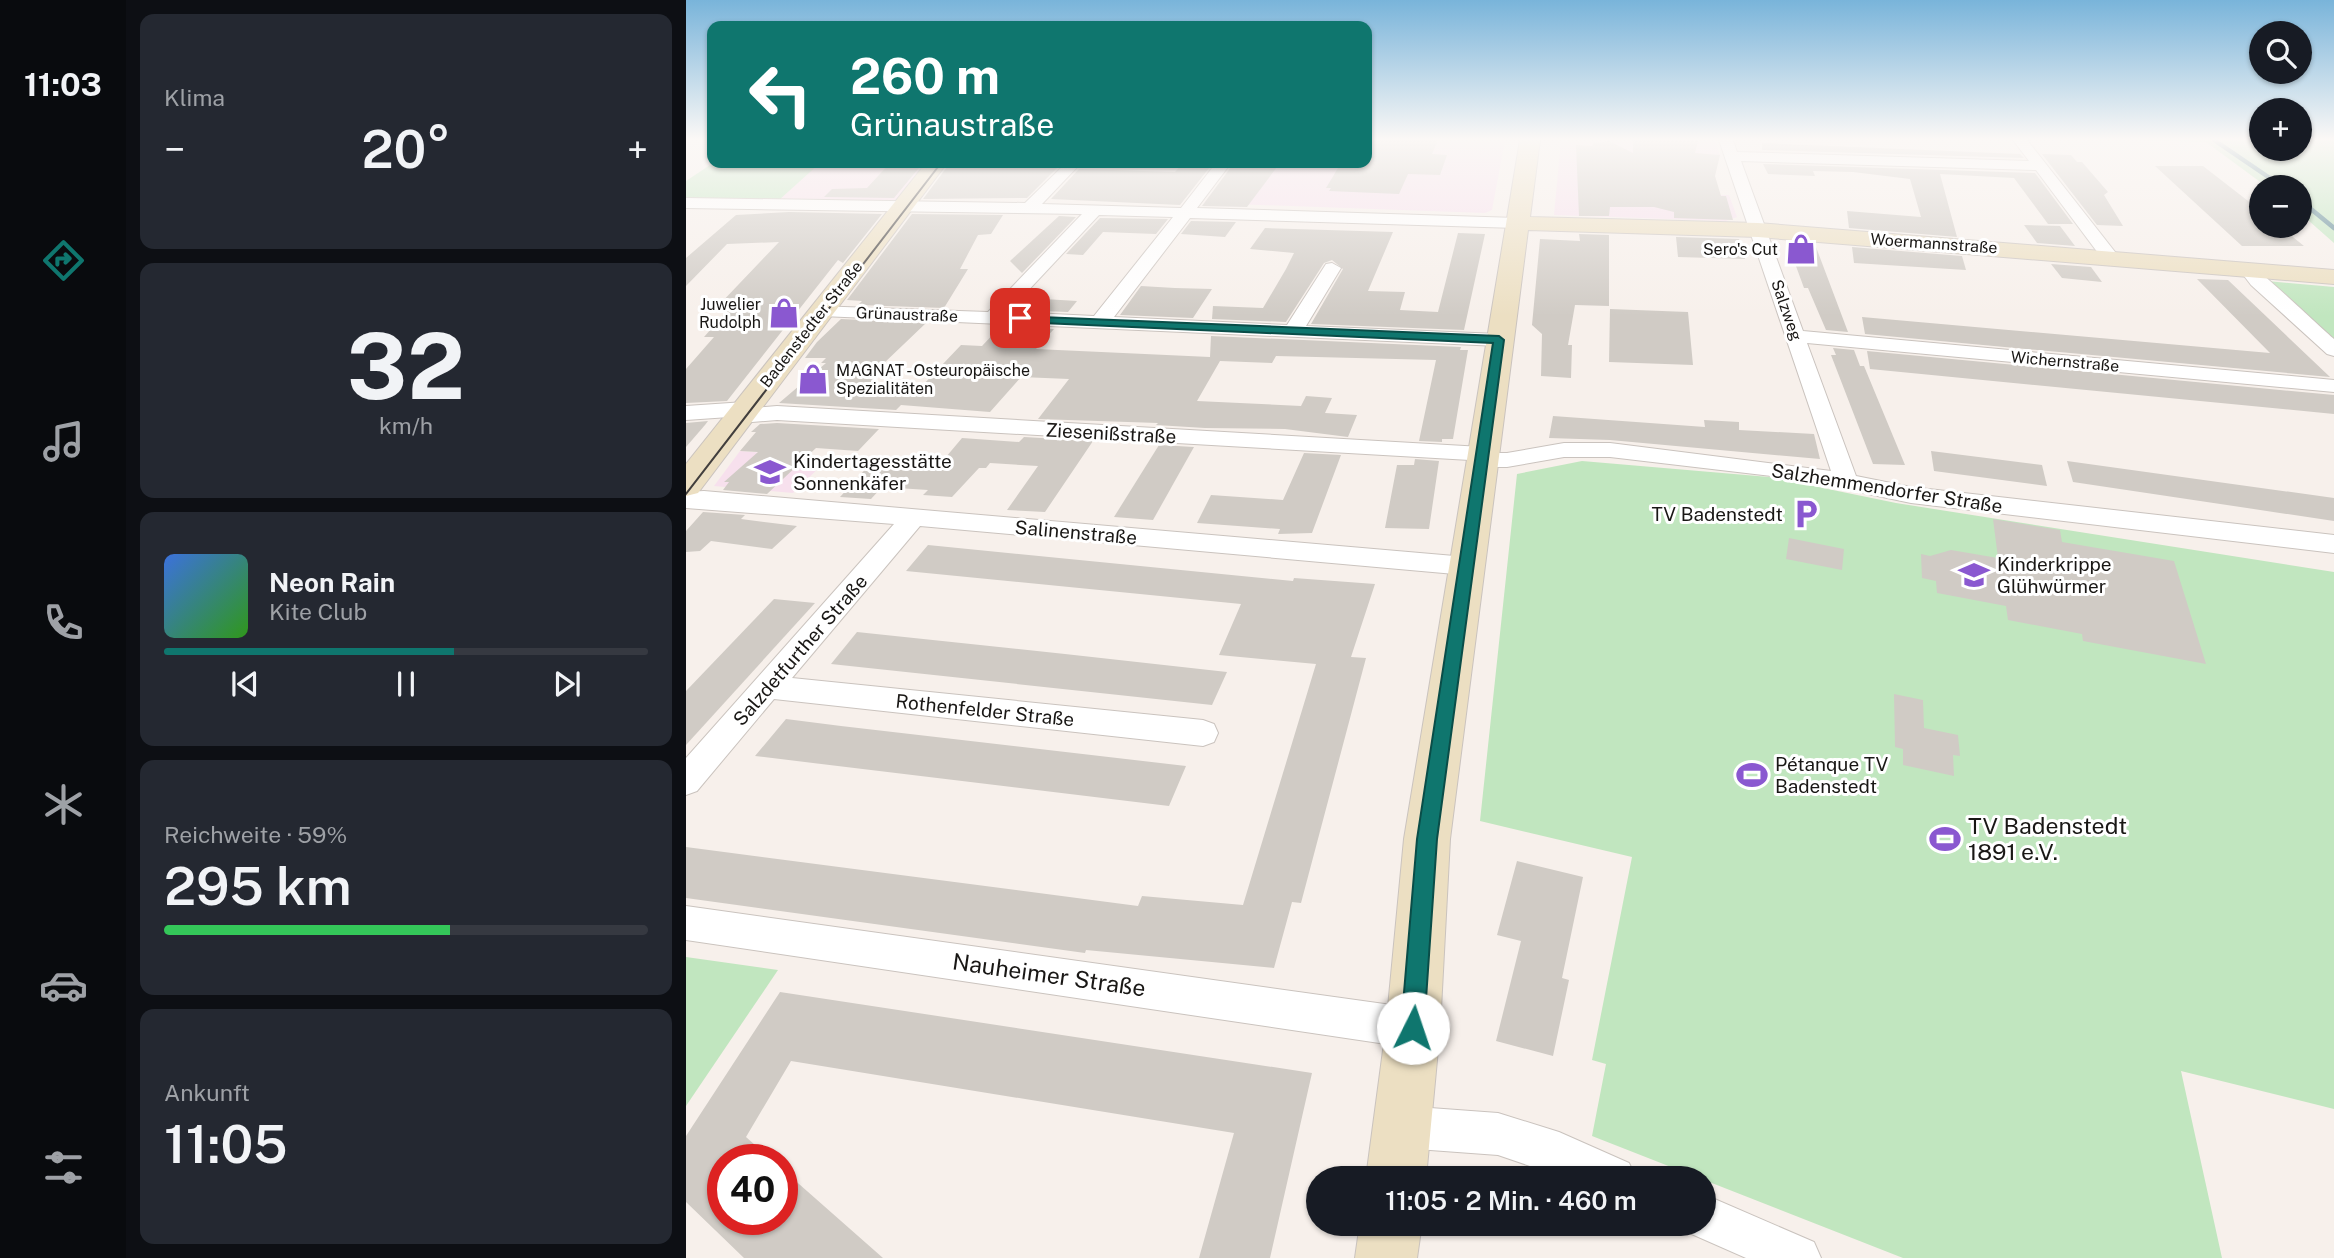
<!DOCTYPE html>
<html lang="de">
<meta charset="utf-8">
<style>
body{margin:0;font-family:"Public Sans",sans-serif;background:#242831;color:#f1f3f6;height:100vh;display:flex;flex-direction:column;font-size:26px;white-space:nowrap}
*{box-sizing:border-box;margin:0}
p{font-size:23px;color:#9ea1a6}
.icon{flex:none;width:38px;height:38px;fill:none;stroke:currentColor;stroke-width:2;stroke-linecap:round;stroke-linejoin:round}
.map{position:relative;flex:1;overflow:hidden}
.sheet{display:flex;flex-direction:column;gap:14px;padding:14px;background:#0d0f14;width:560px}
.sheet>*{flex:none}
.banner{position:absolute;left:21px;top:21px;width:665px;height:147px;border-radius:14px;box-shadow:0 2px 5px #0004;background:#0f766e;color:#fff;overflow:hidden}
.tools{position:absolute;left:1563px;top:21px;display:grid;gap:14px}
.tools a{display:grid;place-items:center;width:63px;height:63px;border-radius:50%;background:#171b24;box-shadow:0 2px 5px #0004;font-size:35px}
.speed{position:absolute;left:21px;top:1144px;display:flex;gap:14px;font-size:35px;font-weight:700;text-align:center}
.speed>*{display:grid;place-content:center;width:91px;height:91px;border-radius:50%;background:#171b24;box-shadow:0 2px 5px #0004;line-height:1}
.speed .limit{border:10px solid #d22;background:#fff;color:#111}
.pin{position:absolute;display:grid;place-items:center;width:60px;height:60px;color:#fff;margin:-30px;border-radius:14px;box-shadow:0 4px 10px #0006}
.me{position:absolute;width:77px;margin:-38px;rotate:4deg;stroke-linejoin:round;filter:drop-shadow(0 0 5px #0008)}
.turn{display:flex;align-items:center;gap:24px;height:147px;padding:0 28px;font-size:32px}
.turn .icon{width:91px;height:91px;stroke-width:2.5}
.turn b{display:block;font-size:49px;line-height:60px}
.big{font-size:52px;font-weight:600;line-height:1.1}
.sheet .card{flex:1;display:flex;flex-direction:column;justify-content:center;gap:10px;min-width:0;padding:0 24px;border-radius:14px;background:#242831}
.sheet .dial{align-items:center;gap:0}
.dial b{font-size:91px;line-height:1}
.song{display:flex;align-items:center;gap:21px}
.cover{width:84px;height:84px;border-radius:10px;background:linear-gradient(135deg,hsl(220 70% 55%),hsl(110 70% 35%))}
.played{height:7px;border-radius:4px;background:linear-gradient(90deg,#0f766e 60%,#363941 60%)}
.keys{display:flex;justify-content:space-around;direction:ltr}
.heat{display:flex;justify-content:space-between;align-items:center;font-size:38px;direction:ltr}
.charge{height:10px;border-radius:5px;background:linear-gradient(90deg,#34c759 59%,#363941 0)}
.trip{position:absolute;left:620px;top:1166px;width:410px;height:70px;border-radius:35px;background:#171b24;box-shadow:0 2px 5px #0004;font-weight:600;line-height:70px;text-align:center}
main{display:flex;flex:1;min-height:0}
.tabs{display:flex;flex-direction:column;width:126px;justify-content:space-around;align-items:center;background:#090b0e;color:#9ea1a6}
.tabs .icon{width:49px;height:49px}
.tabs .active{color:#0f766e}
.tabs b{font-size:32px;color:#f1f3f6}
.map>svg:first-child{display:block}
.commercial{fill:#f8e0eb}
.education{fill:#f7e0ed}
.green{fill:#c1e6bf}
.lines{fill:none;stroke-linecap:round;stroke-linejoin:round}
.stream{stroke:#578591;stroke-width:4.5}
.building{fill:#d0cbc5}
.street-casing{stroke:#cac3be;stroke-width:2}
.secondary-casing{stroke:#cac3be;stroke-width:2}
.street{fill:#fff;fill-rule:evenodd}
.secondary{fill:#ecdfc2;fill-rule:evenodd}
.tram{stroke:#423f3d;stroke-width:2}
.route{fill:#0f766e;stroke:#0a4d48;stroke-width:2}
.labels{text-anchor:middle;stroke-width:6;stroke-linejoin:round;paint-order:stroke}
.far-street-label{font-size:16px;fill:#191715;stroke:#fff}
.far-poi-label{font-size:16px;fill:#191715;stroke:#fff;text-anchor:end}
.street-label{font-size:19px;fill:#191715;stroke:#fff}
.poi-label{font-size:19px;fill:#191715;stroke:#fff;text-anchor:start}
.near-poi-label{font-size:23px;fill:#191715;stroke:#fff;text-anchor:start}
.near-street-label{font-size:23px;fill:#191715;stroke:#fff}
</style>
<main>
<nav class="tabs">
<b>11:03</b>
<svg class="icon active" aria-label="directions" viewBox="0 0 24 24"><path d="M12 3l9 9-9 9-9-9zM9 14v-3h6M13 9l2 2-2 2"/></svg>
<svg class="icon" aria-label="music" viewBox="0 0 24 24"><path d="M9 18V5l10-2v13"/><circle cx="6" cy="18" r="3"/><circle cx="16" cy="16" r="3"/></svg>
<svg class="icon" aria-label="phone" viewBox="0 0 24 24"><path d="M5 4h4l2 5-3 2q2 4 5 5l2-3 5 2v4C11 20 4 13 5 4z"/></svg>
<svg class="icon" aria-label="climate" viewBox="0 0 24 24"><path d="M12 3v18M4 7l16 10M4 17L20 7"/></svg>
<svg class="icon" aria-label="car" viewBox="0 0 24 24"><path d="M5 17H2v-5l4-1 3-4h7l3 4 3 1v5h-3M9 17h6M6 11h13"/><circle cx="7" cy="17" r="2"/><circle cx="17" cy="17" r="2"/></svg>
<svg class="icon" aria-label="filters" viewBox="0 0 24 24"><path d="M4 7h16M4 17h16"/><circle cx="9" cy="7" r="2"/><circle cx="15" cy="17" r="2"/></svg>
</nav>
<section class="sheet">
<div class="card"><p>Klima</p>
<div class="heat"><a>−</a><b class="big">20°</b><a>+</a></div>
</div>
<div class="card dial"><b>32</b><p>km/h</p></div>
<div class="card">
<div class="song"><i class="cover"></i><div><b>Neon Rain</b><p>Kite Club</p></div></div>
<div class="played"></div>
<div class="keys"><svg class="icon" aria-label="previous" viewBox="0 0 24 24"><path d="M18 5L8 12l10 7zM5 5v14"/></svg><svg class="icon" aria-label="pause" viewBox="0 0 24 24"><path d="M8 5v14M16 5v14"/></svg><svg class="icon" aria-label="next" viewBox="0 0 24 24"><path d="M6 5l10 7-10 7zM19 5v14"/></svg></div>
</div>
<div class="card"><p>Reichweite · 59%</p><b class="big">295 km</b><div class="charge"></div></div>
<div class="card"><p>Ankunft</p><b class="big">11:05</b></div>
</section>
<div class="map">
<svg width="1648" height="1258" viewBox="0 0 1648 1258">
<rect width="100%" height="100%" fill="#f7f0eb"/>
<!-- commercial -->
<polygon class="commercial" points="46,163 239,163 210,202 93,200 43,165"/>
<!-- education -->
<g class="education">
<polygon points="681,140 819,140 806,210 799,213 518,203 551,163 681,163"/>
<polygon points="875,140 1029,140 1034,155 1032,163 1025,163 1034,195 1043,195 1051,217 1040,221 868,215"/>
<polygon points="54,451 143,458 107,493 28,486"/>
</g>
<!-- green -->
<g class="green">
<polygon points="1445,140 1575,140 1575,149 1614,149 1614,140 1648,140 1648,243 1614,213 1614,187 1581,187 1520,142"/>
<polygon points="133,164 93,200 0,200 0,181 24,165"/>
<polygon points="1581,281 1648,287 1648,344"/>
<polygon points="896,461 1083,477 1210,503 1648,572 1648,1109 1495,1071 1536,1258 1217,1258 906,1136 920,1064 906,1060 946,857 794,821 831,474"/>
<polygon points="0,957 92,970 0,1106"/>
</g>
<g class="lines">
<!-- stream -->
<g class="stream">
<polyline points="1528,140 1597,187"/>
<polyline points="1614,200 1648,228"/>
</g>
</g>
<!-- building -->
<g class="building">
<polygon points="688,140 752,140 746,154 761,155 754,175 722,174 713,194 643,191 645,188 640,188 655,163 681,163 681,152"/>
<polygon points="947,140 1012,141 1009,153 1034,155 1029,176 1035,196 1040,196 1047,220 988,218 988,212 968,207 924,207 923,216 893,216 890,145 906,146 908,143 923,141 947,153"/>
<polygon points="1076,143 1334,154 1338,158 1076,150"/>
<polygon points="1356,154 1385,155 1391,162 1396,162 1422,192 1418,195 1437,226 1411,225"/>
<polygon points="204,163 237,163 208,198 138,197 146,189 181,188"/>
<polygon points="264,163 369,163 364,168 371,168 341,198 237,199"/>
<polygon points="497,163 527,163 494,205 365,199 393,169 489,172"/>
<polygon points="548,163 594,163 561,207 516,206"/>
<polygon points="1077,164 1349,173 1387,224 1362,224 1328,178 1254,174 1271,237 1163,228 1161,211 1235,217 1224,179 1167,172 1127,171 1129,176 1082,174"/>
<polygon points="1469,166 1517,166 1575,211 1575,226 1593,226 1618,246 1556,246"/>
<polygon points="103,212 196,214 157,263 152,260 41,401 0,403 0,369 28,337 18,337 46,305 32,306 93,242 41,244 0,286 0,258 50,215"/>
<polygon points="226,214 317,215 305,234 292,235 274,269 282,269 258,308 172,305 176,301 161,300"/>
<polygon points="373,216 390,217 336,273 324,261"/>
<polygon points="414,218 482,219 470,234 417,232 397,255 380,254"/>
<polygon points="505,221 550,222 539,237 495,234"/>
<polygon points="1338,225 1374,226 1389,246 1351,243"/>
<polygon points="579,228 707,232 682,291 719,292 714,310 752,312 772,233 799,234 778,330 625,324 657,269 646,260 638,263 600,322 526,319 527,306 577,308 600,269 608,253 564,249"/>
<polygon points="893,234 923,235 923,306 889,305 882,345 886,345 885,378 855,376 856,334 846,325 854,239 894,241"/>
<polygon points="990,237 1053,239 1059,259 992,257"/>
<polygon points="1103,247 1130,247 1162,332 1140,330 1122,288 1118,288"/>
<polygon points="1166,247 1276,256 1280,270 1168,263"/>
<polygon points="1365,264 1405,267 1416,282 1376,278"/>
<polygon points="1511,279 1542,280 1644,377 1179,334 1176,317 1584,353"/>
<polygon points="455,286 489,288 526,289 507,318 434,315"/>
<polygon points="342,298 391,301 382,312 330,310"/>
<polygon points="924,309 1002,312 1007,365 923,362"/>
<polygon points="155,319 240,323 196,365 203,366 185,383 236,386 275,345 296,346 314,327 368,329 350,349 524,357 525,336 775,347 774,350 782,350 767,439 756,439 756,442 733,441 750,360 590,356 586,363 534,361 511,401 615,406 620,396 646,398 639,413 671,415 662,437 599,429 519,428 470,425 472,423 352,419 383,379 335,377 304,412 215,405 210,410 93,403 140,363 135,363 140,358 119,358 131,342"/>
<polygon points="1147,348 1168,350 1174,366 1178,366 1219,465 1187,464 1145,355 1150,355"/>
<polygon points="1181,351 1648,395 1648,414 1184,369"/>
<polygon points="867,416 1019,427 1018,420 1053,422 1053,430 1128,434 1134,459 924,440 863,438"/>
<polygon points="22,421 19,425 0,447 0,423"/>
<polygon points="91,423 193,429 172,451 130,448 81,494 37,490 43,482 38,482 72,452 54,451 70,432 65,432 74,424"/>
<polygon points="338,437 407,441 359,512 321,510 352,466 304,463 300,468 293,468 266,497 237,495 242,490 196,487 185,499 154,497 185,463 244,468 260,457 276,438 333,442"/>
<polygon points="473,445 508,447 467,520 428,517"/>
<polygon points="1245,451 1356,465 1361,486 1248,471"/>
<polygon points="618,453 655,455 626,533 592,534 594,529 511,523 525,495 597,500"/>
<polygon points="729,459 753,461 743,529 699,528 711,465 728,465"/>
<polygon points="1381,461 1648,498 1648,521 1387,482"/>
<polygon points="17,512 59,515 55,519 111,526 86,549 25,541 14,551 0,552 0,531"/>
<polygon points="1307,519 1374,530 1376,542 1488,561 1520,664 1397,641 1396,634 1322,620 1320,606 1251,593 1250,581 1236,578 1235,554 1244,556 1265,550 1312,558"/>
<polygon points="1103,538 1158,549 1156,570 1100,559"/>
<polygon points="242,545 607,581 608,578 689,584 665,657 680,658 615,903 606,902 588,968 400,950 399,953 0,898 0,847 452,906 456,896 557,905 630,664 533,655 555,604 220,571"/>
<polygon points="88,599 129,603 0,745 0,691"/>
<polygon points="171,632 379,654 541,672 526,705 145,664"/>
<polygon points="1208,694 1237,700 1238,728 1272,735 1274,756 1267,755 1268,776 1217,765 1217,749 1209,747"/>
<polygon points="100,719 155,726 500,766 483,806 69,756"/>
<polygon points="831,861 897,877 876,978 883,980 867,1056 810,1041 835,941 811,935"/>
<polygon points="94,992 626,1073 584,1258 513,1258 548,1133 105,1061 60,1137 86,1160 37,1160 37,1220 96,1220 96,1169 197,1258 58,1258 0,1202 0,1136"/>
</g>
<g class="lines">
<!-- street casing -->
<g class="street-casing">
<g id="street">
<polygon points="1033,140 1047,140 1051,152 1343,161 1327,140 1341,140 1433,257 1424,262 1418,261 1350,170 1055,161 1117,331 1648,380 1648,392 1121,343 1170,476 1225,487 1648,535 1648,553 1225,503 1111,479 924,457 878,457 821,467 795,467 784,460 91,420 54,423 43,417 0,420 0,406 59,402 69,408 91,406 796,447 807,453 821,453 878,443 924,443 1145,471"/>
<path d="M 380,163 L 395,163 L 356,204 L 495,208 L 530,163 L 545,163 L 511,208 L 831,218 L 839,223 L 831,228 L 504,218 L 428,317 L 601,325 L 640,264 L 646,263 L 655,268 L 620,326 L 813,334 L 823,340 L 813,346 L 136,316 L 129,314 L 126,310 L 129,306 L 302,312 L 396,214 L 0,208 L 0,198 L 339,203 ZM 413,215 L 487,217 L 408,316 L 322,312 Z"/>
<path d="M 1561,263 C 1568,264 1636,329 1648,339 L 1648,356 L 1641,354 L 1565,285 L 1552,268 Z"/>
<polygon points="18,491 780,557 789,560 793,566 789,572 780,575 234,526 106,678 517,720 528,724 532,733 528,742 517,746 88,699 11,791 0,795 0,758 208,524 0,508 0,492"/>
<polygon points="0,906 727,1008 741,1014 747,1028 741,1042 727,1048 0,940"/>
<polygon points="717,1106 812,1113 873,1132 943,1163 950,1178 879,1178 812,1155 717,1148 702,1142 696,1127 702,1112"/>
<polygon points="1017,1194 1128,1242 1135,1258 1060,1258 1001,1232 998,1223 1017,1223"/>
</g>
</g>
<!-- secondary casing -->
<g class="secondary-casing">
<g id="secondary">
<polygon points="834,140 854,140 844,217 1072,223 1648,270 1648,284 1072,237 842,230 764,839 754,1028 740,1178 680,1178 700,1028 718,839"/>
<polygon points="240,163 261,163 12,493 0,496 0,464"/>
<polygon points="674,1223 736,1223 731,1258 669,1258"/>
</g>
</g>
<!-- street -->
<use href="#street" class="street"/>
<!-- secondary -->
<use href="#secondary" class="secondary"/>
<!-- tram -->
<polyline class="tram" points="0,494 255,163"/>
</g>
<!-- sky -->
<linearGradient id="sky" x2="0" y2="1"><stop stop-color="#79b4da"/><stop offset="0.44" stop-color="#fbf8f6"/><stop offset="1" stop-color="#fbf8f6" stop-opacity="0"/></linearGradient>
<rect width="1648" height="316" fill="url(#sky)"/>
<!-- route -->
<polygon class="route" points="330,316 813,336 818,340 751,839 738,1028 734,1036 727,1040 719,1036 715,1028 731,839 807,343 334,322 328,318"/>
<!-- icons -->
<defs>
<g id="shop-bare" transform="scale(2.415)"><path d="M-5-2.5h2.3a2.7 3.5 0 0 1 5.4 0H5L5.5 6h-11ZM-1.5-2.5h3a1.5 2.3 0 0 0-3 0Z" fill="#8a58d0" stroke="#fff" stroke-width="2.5" paint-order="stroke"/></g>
<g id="school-bare" transform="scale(2.415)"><path d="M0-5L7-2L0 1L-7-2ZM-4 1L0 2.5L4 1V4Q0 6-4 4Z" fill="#8a58d0" stroke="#fff" stroke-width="2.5" paint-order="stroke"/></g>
<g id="parking-bare" transform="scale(2.415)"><path d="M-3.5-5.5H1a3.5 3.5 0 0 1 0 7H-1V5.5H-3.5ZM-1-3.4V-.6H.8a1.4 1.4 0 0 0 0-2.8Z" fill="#8a58d0" stroke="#fff" stroke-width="2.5" paint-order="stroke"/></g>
<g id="stadium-bare" transform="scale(2.415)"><path d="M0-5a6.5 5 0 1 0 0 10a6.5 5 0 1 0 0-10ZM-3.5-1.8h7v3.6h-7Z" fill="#8a58d0" stroke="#fff" stroke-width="2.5" paint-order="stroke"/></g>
</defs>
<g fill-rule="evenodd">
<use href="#shop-bare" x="1115" y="249"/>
<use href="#shop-bare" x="98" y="313"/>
<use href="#shop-bare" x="127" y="379"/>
<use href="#school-bare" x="84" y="472"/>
<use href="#parking-bare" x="1120" y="514"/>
<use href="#school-bare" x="1288" y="575"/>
<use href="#stadium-bare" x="1066" y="775"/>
<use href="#stadium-bare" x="1259" y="839"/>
</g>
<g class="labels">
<!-- far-street labels -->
<g class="far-street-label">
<text transform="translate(1248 243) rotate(4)" y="6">Woermannstraße</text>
<text transform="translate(1101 310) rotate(71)" y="6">Salzweg</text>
<text transform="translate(221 314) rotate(2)" y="6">Grünaustraße</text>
<text transform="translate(125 324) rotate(-52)" y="6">Badenstedter Straße</text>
<text transform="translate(1379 361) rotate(5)" y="6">Wichernstraße</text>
</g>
<!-- far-poi labels -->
<g class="far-poi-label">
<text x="1092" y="255">Sero's Cut</text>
<text x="75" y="310">Juwelier<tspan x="75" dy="18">Rudolph</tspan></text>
<text x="150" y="376" text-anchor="start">MAGNAT - Osteuropäische<tspan x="150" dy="18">Spezialitäten</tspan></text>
</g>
<!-- street labels -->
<g class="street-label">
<text transform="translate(425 433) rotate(3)" y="7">Ziesenißstraße</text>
<text transform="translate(1201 488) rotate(9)" y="7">Salzhemmendorfer Straße</text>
<text transform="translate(390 532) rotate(5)" y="7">Salinenstraße</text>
<text transform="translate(114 650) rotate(-49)" y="7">Salzdetfurther Straße</text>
<text transform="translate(299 710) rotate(6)" y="7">Rothenfelder Straße</text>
</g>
<!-- poi labels -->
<g class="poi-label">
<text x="107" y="468">Kindertagesstätte<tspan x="107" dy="22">Sonnenkäfer</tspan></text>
<text x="1097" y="521" text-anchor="end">TV Badenstedt</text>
<text x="1311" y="571">Kinderkrippe<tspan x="1311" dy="22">Glühwürmer</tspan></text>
<text x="1089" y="771">Pétanque TV<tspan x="1089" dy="22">Badenstedt</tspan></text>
</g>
<!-- near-poi labels -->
<g class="near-poi-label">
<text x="1282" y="834">TV Badenstedt<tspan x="1282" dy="26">1891 e.V.</tspan></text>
</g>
<!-- near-street labels -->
<g class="near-street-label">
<text transform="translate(363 975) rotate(8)" y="8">Nauheimer Straße</text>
</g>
</g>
</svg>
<div class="tools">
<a><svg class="icon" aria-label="search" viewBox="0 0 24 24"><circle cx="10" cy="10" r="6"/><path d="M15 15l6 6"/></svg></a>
<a>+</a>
<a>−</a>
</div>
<div class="speed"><div class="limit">40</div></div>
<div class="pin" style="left:334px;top:318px;background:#d93025"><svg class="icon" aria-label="arrive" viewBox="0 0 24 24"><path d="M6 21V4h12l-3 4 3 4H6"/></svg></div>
<svg class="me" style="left:727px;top:1028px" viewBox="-20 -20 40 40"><circle r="19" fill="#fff"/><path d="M0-13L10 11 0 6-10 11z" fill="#0f766e"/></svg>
<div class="trip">11:05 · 2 Min. · 460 m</div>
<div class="banner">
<div class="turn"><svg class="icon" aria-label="left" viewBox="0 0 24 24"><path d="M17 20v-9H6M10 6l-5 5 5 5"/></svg><div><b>260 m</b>Grünaustraße</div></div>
</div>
</div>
</main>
